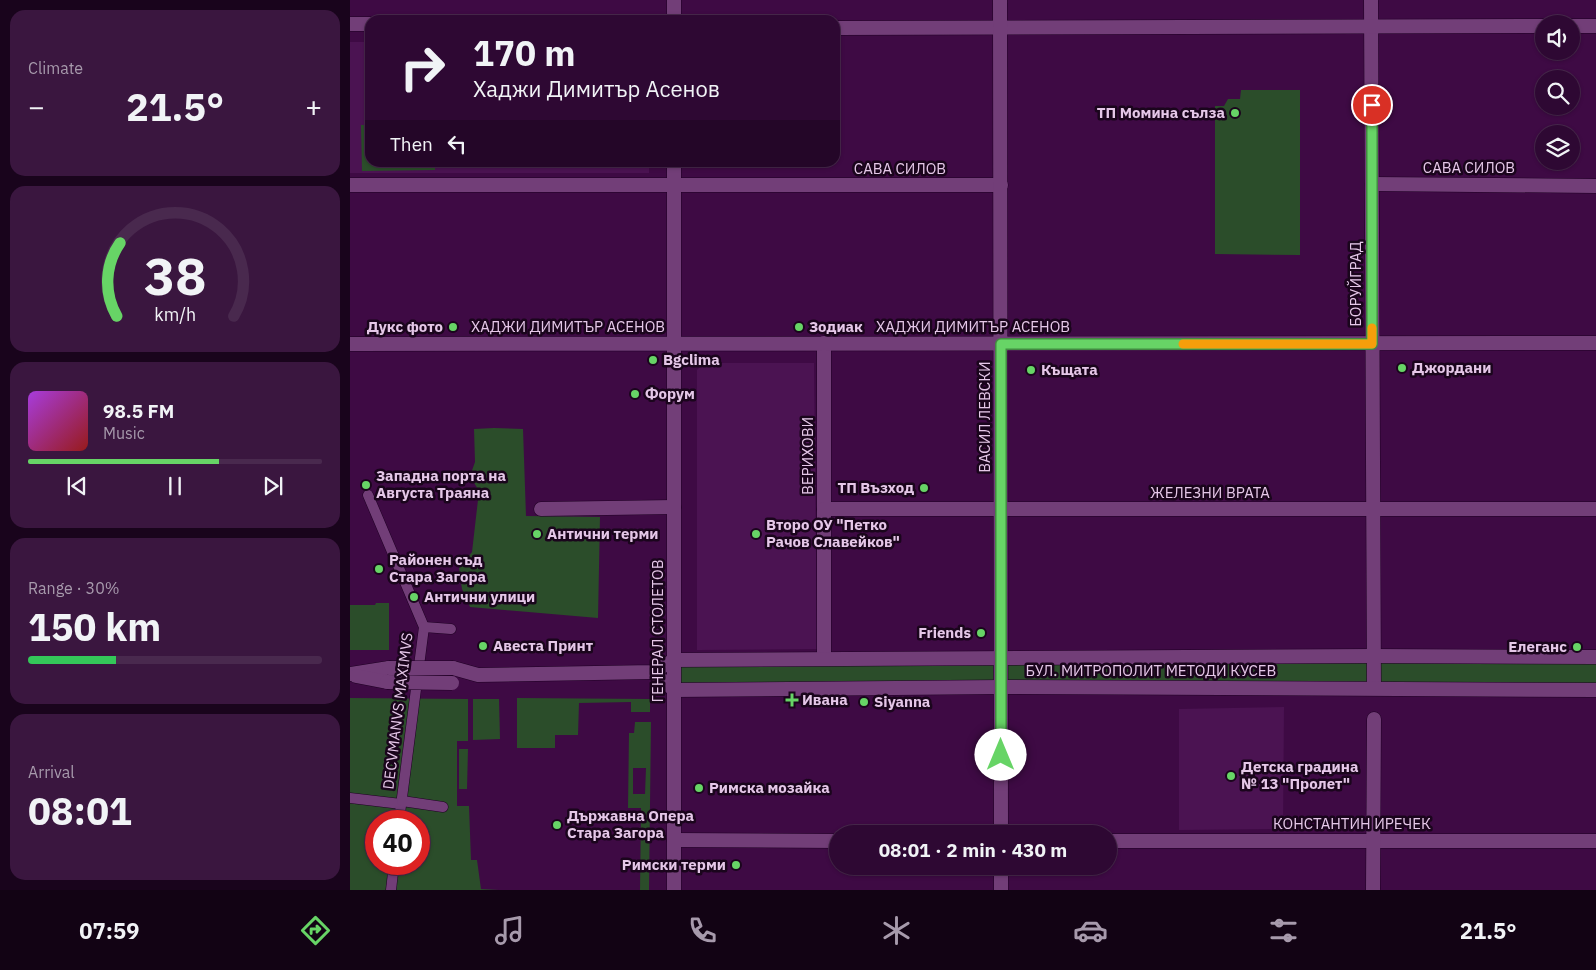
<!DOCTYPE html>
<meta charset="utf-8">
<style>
body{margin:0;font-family:"IBM Plex Sans",sans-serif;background:#3a163f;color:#f1f3f6;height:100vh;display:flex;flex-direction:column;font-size:19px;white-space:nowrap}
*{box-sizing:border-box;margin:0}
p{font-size:16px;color:#a79aac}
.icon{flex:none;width:28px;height:28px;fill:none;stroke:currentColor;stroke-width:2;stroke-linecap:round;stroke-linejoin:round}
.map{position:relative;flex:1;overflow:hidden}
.sheet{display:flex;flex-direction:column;gap:10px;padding:10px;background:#19041c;width:350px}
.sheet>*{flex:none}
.banner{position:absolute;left:15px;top:15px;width:475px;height:152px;border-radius:15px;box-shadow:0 1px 4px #0004,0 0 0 1px #49294e;background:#2e0833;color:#f1f3f6;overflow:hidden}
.buttons{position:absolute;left:1185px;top:15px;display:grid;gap:10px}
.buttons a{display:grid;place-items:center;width:45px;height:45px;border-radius:50%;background:#2e0833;box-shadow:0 1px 4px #0004,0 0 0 1px #49294e;font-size:25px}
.speed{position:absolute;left:15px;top:810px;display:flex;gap:10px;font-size:25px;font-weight:700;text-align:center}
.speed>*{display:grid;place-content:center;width:65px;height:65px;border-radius:50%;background:#2e0833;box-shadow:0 1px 4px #0004,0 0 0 1px #49294e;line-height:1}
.speed .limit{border:8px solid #d22;background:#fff;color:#111}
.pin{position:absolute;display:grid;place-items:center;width:42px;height:42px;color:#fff;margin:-21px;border:2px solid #fff;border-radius:50%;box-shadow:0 1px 5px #0007}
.me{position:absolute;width:55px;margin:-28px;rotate:0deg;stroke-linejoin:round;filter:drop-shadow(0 0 4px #0008)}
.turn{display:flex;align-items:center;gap:18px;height:105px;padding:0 25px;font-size:22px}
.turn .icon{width:65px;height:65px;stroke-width:2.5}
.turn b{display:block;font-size:35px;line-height:42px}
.then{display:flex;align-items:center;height:48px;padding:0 25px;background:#0003;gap:10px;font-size:19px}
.big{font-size:38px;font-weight:700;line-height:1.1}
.sheet .tile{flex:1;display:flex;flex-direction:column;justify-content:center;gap:8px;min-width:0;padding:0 18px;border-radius:15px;background:#3a163f}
.sheet .dial{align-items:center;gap:0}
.dial svg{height:130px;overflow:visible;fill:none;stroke:#49294e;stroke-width:7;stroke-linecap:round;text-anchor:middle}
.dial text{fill:#f1f3f6;stroke:none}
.song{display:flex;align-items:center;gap:15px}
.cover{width:60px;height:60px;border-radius:8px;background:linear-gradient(135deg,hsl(280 70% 55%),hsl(0 70% 35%))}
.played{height:5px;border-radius:2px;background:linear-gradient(90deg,#67d466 65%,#49294e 65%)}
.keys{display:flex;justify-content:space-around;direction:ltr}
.heat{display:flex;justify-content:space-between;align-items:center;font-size:28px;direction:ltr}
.charge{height:8px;border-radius:4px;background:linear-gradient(90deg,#34c759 30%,#49294e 0)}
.trip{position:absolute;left:479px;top:825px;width:288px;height:50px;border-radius:25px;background:#2e0833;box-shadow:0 1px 4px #0004,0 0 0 1px #49294e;font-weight:700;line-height:50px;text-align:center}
.tabs{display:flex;height:80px;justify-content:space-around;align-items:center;background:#120314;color:#a79aac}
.tabs .icon{width:35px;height:35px}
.tabs .selected{color:#67d466}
.tabs b{font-size:22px;color:#f1f3f6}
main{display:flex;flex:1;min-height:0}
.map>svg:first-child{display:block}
.built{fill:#4b1352}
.green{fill:#2b4d2a;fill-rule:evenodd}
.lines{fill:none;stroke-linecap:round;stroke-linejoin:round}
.pedestrian-casing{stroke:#1f0024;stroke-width:11}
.minor-casing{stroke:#1f0024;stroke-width:15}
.tertiary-casing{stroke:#1f0024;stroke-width:15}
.secondary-casing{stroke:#1f0024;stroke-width:15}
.pedestrian{stroke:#723e78;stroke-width:10}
.minor{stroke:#723e78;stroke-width:14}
.tertiary{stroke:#723e78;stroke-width:14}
.secondary{stroke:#723e78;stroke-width:14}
.minor-bridge-casing{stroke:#1f0024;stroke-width:15;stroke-linecap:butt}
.minor-bridge{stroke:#723e78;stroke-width:14}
.route-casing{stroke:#438a42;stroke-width:12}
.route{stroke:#67d466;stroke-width:9}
.slow{stroke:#f59e0b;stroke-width:9}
.poi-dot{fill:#67d466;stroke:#1a051c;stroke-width:2}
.labels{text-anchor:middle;stroke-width:5;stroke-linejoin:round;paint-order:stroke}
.poi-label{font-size:15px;font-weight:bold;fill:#e5c7e8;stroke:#1a051c;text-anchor:start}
.street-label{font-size:15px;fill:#e5c7e8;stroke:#1a051c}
</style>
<main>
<section class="sheet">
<div class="tile"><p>Climate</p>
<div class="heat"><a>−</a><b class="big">21.5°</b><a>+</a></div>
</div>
<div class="tile dial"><svg viewBox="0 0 100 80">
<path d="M14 69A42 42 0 1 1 86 69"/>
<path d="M14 69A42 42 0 0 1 16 24" stroke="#67d466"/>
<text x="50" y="56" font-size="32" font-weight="700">38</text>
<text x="50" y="72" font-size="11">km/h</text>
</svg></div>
<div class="tile">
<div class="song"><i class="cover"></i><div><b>98.5 FM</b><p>Music</p></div></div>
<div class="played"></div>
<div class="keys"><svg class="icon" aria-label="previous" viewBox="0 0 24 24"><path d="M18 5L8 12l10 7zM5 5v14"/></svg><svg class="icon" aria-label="pause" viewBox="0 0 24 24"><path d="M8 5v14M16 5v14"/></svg><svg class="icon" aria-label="next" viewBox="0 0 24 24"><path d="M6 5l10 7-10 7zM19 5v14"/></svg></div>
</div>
<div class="tile"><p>Range · 30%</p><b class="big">150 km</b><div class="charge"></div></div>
<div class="tile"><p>Arrival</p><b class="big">08:01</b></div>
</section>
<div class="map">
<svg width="1246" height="890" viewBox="0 0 1246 890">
<rect width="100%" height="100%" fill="#3e0a44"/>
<!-- built -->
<g class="built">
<polygon points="0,42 20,42 20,162 299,162 299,173 0,173"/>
<polygon points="361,363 464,363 467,649 347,650 347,370 351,366"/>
<polygon points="934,707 933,829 829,830 829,709"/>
</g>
<!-- green -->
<g class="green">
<polygon points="14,79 20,79 20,162 85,163 85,170 12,171 11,125 14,125"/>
<polygon points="891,90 950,90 950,255 865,254 865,106 874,106 878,99 890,99"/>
<polygon points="144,428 173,429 176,516 250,517 248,618 120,607 112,589 109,568 122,552 129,491 120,476 125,462 124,429"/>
<polygon points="26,603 39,603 39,650 0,650 0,605 25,605"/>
<polygon points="1246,657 1246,690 324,690 324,660"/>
<path d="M 0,698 L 118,699 L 118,741 L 107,741 L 107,806 L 119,806 L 121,860 L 127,860 L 131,889 L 149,890 L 0,890 ZM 26,821 L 69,821 L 69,864 L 26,864 Z"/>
<polygon points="167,698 300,699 300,712 281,712 281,702 229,703 228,735 205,735 205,748 167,748"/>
<polygon points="123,699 149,699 150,739 123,740"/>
<path d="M 285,722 L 301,722 L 299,890 L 290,890 L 291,808 L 278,808 L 279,733 L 284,733 ZM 283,768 L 296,768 L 295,794 L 283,794 Z"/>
<polygon points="109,749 118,749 117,789 109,789"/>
</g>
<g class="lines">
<!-- pedestrian casing -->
<g class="pedestrian-casing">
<g id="pedestrian">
<polyline points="18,495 74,627 49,821"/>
<polyline points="74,627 101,629"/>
<polyline points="0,798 51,804"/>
<polyline points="52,801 93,807"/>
<polyline points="41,890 44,864"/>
</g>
</g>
<!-- minor casing -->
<g class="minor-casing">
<g id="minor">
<polyline points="1021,0 1024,688"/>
<polyline points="0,24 20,24"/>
<polyline points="1221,26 1246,26"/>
<polyline points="485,28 1194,26"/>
<polyline points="1022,184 1246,186"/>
<polyline points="0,185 651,185"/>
<polyline points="474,343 474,658"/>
<polyline points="191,509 324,507"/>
<polyline points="474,509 1246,509"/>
<polyline points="103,668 128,675 303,672 324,660 1023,656 1246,657"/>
<polyline points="303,672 324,690 651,687 1246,690"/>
<polyline points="0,674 39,668"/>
<polyline points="6,676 37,682"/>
<polyline points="324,840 488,841"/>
<polyline points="758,841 1246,841"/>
<polyline points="1023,890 1024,719"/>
</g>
</g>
<!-- tertiary casing -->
<g class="tertiary-casing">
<g id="tertiary">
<polyline points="650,0 651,834"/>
<polyline points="0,344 1246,343"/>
<polyline points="651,866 651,890"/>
</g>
</g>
<!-- secondary casing -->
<g class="secondary-casing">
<g id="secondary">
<polyline points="324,0 324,20"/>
<polyline points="324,890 324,162"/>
</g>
</g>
<!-- pedestrian -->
<use href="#pedestrian" class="pedestrian"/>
<!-- minor -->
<use href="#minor" class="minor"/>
<!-- tertiary -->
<use href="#tertiary" class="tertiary"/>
<!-- secondary -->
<use href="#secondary" class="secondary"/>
<!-- minor-bridge casing -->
<g class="minor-bridge-casing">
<g id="minor-bridge">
<polyline points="39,668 103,668"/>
<polyline points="37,682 102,683"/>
</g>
</g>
<!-- minor-bridge -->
<use href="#minor-bridge" class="minor-bridge"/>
</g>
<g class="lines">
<!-- route casing -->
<g class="route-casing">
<polyline id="route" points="651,755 651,344 1022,344 1022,105"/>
</g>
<!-- route -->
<use href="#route" class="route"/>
<!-- slow -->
<polyline class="slow" points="833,344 1022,344 1022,328"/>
</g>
<!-- markers -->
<g class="poi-dot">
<circle cx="885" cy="113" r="5"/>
<circle cx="103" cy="327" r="5"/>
<circle cx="449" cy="327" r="5"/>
<circle cx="303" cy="360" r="5"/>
<circle cx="1052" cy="368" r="5"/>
<circle cx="681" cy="370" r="5"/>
<circle cx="285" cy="394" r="5"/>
<circle cx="16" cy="485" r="5"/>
<circle cx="574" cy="488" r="5"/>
<circle cx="187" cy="534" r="5"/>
<circle cx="406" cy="534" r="5"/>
<circle cx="29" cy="569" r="5"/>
<circle cx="64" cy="597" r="5"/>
<circle cx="631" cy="633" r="5"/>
<circle cx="133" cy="646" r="5"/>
<circle cx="1227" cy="647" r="5"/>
<path d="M439.5 692.5h5v5h5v5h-5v5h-5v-5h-5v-5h5z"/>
<circle cx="514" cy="702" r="5"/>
<circle cx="881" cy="776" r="5"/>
<circle cx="349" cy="788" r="5"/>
<circle cx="207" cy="825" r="5"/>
<circle cx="386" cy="865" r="5"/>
</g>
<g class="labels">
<!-- poi labels -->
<g class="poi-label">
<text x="875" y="118" text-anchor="end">ТП Момина сълза</text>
<text x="93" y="332" text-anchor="end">Дукс фото</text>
<text x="459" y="332">Зодиак</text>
<text x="313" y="365">Bgclima</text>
<text x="1062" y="373">Джордани</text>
<text x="691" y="375">Къщата</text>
<text x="295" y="399">Форум</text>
<text x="26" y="481">Западна порта на<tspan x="26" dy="17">Августа Траяна</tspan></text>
<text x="564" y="493" text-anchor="end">ТП Възход</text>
<text x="416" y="530">Второ ОУ "Петко<tspan x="416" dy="17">Рачов Славейков"</tspan></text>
<text x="197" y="539">Антични терми</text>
<text x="39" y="565">Районен съд<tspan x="39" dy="17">Стара Загора</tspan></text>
<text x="74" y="602">Антични улици</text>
<text x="621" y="638" text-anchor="end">Friends</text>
<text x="143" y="651">Авеста Принт</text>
<text x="1217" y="652" text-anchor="end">Елеганс</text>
<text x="452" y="705">Ивана</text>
<text x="524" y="707">Siyanna</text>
<text x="891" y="772">Детска градина<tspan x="891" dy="17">№ 13 "Пролет"</tspan></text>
<text x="359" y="793">Римска мозайка</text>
<text x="217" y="821">Държавна Опера<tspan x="217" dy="17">Стара Загора</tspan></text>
<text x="376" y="870" text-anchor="end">Римски терми</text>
</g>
<!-- street labels -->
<g class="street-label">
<text x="1119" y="173">САВА СИЛОВ</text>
<text x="550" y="174">САВА СИЛОВ</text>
<text transform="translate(1006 284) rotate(-90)" y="5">БОРУЙГРАД</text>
<text x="218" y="332">ХАДЖИ ДИМИТЪР АСЕНОВ</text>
<text x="623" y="332">ХАДЖИ ДИМИТЪР АСЕНОВ</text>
<text transform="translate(635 417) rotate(-90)" y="5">ВАСИЛ ЛЕВСКИ</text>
<text transform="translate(458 456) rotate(-90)" y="5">ВЕРИХОВИ</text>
<text x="860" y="498">ЖЕЛЕЗНИ ВРАТА</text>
<text transform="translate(308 631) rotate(-90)" y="5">ГЕНЕРАЛ СТОЛЕТОВ</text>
<text x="801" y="676">БУЛ. МИТРОПОЛИТ МЕТОДИ КУСЕВ</text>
<text transform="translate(48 711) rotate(-83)" y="5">DECVMANVS MAXIMVS</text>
<text x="1002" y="829">КОНСТАНТИН ИРЕЧЕК</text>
</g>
</g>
</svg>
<div class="buttons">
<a><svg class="icon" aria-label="sound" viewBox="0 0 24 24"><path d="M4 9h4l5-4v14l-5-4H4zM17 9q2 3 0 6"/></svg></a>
<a><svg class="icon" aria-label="search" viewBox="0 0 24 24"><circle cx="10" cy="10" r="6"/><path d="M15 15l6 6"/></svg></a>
<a><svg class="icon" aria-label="layers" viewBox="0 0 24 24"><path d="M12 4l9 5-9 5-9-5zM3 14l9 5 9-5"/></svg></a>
</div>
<div class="speed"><div class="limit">40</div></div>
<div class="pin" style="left:1022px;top:105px;background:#d93025"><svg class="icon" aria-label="arrive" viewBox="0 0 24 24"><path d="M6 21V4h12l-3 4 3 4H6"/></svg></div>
<svg class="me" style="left:651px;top:755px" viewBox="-20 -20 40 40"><circle r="19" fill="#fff"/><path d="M0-13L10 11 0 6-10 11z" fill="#67d466"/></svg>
<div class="trip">08:01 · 2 min · 430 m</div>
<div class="banner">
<div class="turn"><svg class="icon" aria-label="right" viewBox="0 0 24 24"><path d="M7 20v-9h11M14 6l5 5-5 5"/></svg><div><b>170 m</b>Хаджи Димитър Асенов</div></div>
<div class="then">Then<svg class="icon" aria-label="left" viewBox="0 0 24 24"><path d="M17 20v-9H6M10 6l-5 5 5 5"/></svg></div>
</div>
</div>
</main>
<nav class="tabs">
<b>07:59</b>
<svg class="icon selected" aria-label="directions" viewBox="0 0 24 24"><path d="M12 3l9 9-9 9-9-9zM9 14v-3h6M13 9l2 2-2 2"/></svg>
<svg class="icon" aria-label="music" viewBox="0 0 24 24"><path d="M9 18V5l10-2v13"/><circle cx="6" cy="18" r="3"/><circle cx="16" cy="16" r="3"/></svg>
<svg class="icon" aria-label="phone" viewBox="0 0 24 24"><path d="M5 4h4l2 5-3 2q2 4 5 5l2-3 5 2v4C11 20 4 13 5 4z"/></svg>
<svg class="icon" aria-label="climate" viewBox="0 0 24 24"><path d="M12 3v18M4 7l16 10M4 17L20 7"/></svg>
<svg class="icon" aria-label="car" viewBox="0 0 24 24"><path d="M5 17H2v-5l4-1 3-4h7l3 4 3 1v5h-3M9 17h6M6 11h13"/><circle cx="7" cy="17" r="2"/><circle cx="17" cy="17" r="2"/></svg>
<svg class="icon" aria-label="filters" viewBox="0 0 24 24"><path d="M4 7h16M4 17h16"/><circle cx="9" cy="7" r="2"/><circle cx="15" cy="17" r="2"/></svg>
<b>21.5°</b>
</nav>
